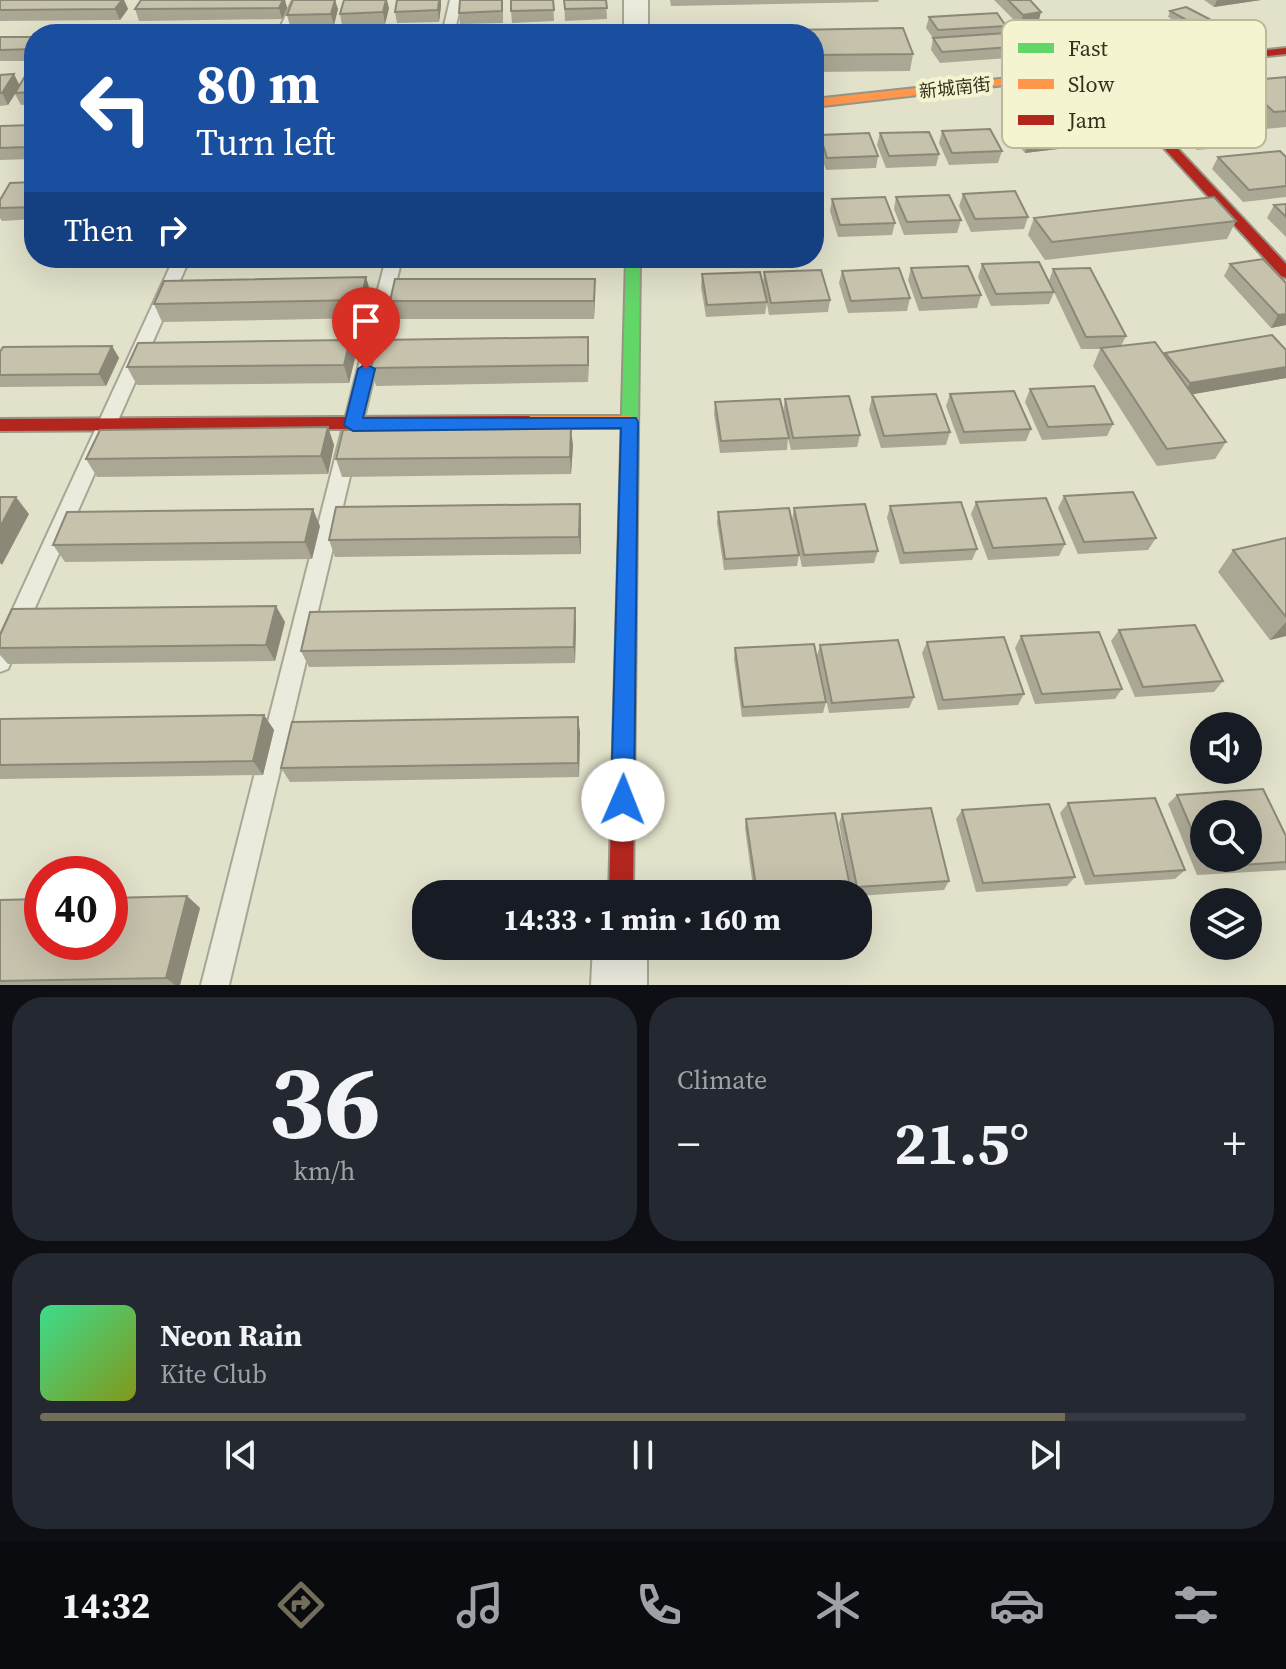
<!DOCTYPE html>
<meta charset="utf-8">
<style>
body{margin:0;font-family:"Source Serif 4","Noto Sans SC",serif;background:#242831;color:#f1f3f6;height:100vh;display:flex;flex-direction:column;font-size:30px;white-space:nowrap}
*{box-sizing:border-box;margin:0}
p{font-size:26px;color:#9ea1a6}
.icon{flex:none;width:44px;height:44px;fill:none;stroke:currentColor;stroke-width:2;stroke-linecap:round;stroke-linejoin:round}
.map{position:relative;height:985px;overflow:hidden}
.drawer{display:flex;flex-direction:column;gap:12px;padding:12px;background:#0d0f14;flex:1}
.drawer>*{flex:none}
.top-card{position:absolute;left:24px;top:24px;width:800px;height:244px;border-radius:32px;box-shadow:0 8px 32px #0002;background:#1a4fa0;color:#fff;overflow:hidden}
.controls{position:absolute;left:1190px;top:712px;display:grid;gap:16px}
.controls a{display:grid;place-items:center;width:72px;height:72px;border-radius:50%;background:#171b24;box-shadow:0 8px 32px #0002;font-size:40px}
.speed{position:absolute;left:24px;top:856px;display:flex;gap:16px;font-size:40px;font-weight:700;text-align:center}
.speed>*{display:grid;place-content:center;width:104px;height:104px;border-radius:50%;background:#171b24;box-shadow:0 8px 32px #0002;line-height:1}
.speed .limit{border:12px solid #d22;background:#fff;color:#111}
.pin{position:absolute;display:grid;place-items:center;width:68px;height:68px;color:#fff;margin:-82px -34px;border-radius:50% 50% 50% 0;rotate:-45deg;box-shadow:0 0 8px #0007}
.pin .icon{rotate:45deg}
.me{position:absolute;width:88px;margin:-44px;rotate:1deg;stroke-linejoin:round;filter:drop-shadow(0 0 6px #0008)}
.turn{display:flex;align-items:center;gap:28px;height:168px;padding:0 40px;font-size:36px}
.turn .icon{width:104px;height:104px;stroke-width:2.5}
.turn b{display:block;font-size:56px;line-height:68px}
.then{display:flex;align-items:center;height:76px;padding:0 40px;background:#0003;gap:16px;font-size:30px}
.big{font-size:60px;font-weight:700;line-height:1.1}
.drawer .tile{flex:1;display:flex;flex-direction:column;justify-content:center;gap:12px;min-width:0;padding:0 28px;border-radius:32px;background:#242831}
.drawer .dial{align-items:center;gap:0}
.dial b{font-size:104px;line-height:1}
.song{display:flex;align-items:center;gap:24px}
.cover{width:96px;height:96px;border-radius:12px;background:linear-gradient(135deg,hsl(150 70% 55%),hsl(70 70% 35%))}
.played{height:8px;border-radius:4px;background:linear-gradient(90deg,#726e5a 85%,#363941 85%)}
.keys{display:flex;justify-content:space-around;direction:ltr}
.heat{display:flex;justify-content:space-between;align-items:center;font-size:44px;direction:ltr}
.drawer .tiles{flex:1;display:grid;gap:12px;grid-template-columns:1fr 1fr}
.tile:last-child{grid-column:span 2}
.trip{position:absolute;left:412px;top:880px;width:460px;height:80px;border-radius:32px;background:#171b24;box-shadow:0 8px 32px #0002;font-weight:700;line-height:80px;text-align:center}
.tabs{display:flex;height:128px;justify-content:space-around;align-items:center;background:#090b0e;color:#9ea1a6}
.tabs .icon{width:56px;height:56px}
.tabs .on{color:#726e5a}
.tabs b{font-size:36px;color:#f1f3f6}
.map>svg:first-child{display:block}
.lines{fill:none;stroke-linecap:round;stroke-linejoin:round}
.lane-casing{stroke:#a7a694;stroke-width:4}
.street-casing{stroke:#a7a694;stroke-width:4}
.fast-casing{stroke:#979585;stroke-width:4}
.slow-casing{stroke:#979585;stroke-width:4}
.jam-casing{stroke:#979585;stroke-width:4}
.lane{fill:#eaeadd;fill-rule:evenodd}
.street{fill:#eaeadd;fill-rule:evenodd}
.fast{fill:#63d668;fill-rule:evenodd}
.slow{fill:#ff974d;fill-rule:evenodd}
.jam{fill:#b3261e;fill-rule:evenodd}
.wall{fill:#aaa794}
.shaded-wall{fill:#8b8878}
.building{fill:#c6c2ac;stroke:#8b8878;stroke-width:2}
.route{fill:#1a73e8;stroke:#114b97;stroke-width:2}
.labels{text-anchor:middle;stroke-width:8;stroke-linejoin:round;paint-order:stroke}
.far-street-label{font-size:18px;fill:#35301d;stroke:#f4f4d0}
.key{fill:#f4f4d0;stroke:#bbb99a;stroke-width:2}
.key-label{font-size:22px;fill:#35301d}
</style>
<div class="map">
<svg width="1286" height="985" viewBox="0 0 1286 985">
<rect width="100%" height="100%" fill="#e2e2cb"/>
<g class="lines">
<!-- lane casing -->
<g class="lane-casing">
<g id="lane">
<polygon points="293,0 305,0 289,34 277,34"/>
<polygon points="450,0 462,0 454,34 442,34"/>
<polygon points="174,258 190,258 11,662 8,669 0,672 0,637"/>
<polygon points="386,258 402,258 229,985 201,985"/>
</g>
</g>
<!-- street casing -->
<g class="street-casing">
<g id="street">
<rect x="624" y="0" width="24" height="34"/>
<polygon points="593,946 647,946 647,985 591,985"/>
</g>
</g>
<!-- fast casing -->
<g class="fast-casing">
<polygon id="fast" points="626,258 640,258 637,523 635,528 621,528 619,523"/>
</g>
<!-- slow casing -->
<g class="slow-casing">
<g id="slow">
<polygon points="1174,60 1180,63 1178,65 814,107 814,99"/>
<polygon points="529,416 630,416 638,422 630,428 529,428 521,422"/>
</g>
</g>
<!-- jam casing -->
<g class="jam-casing">
<g id="jam">
<polygon points="1286,48 1286,54 1174,66 1168,63 1174,60"/>
<polygon points="1096,70 1104,70 1286,264 1286,278 1281,276 1096,74"/>
<polygon points="529,416 537,422 529,428 0,431 0,419"/>
<polygon points="628,516 635,518 637,523 633,894 609,894 619,523 621,518"/>
</g>
</g>
<!-- lane -->
<use href="#lane" class="lane"/>
<!-- street -->
<use href="#street" class="street"/>
<!-- fast -->
<use href="#fast" class="fast"/>
<!-- slow -->
<use href="#slow" class="slow"/>
<!-- jam -->
<use href="#jam" class="jam"/>
</g>
<!-- wall -->
<g class="wall">
<polygon points="0,0 124,0 128,9 120,20 0,21"/>
<polygon points="141,0 285,0 287,8 282,19 139,21 135,9"/>
<polygon points="397,0 441,0 441,6 439,22 397,23 395,12"/>
<polygon points="460,0 503,0 503,23 460,24 459,13"/>
<polygon points="553,0 554,21 512,23 511,11"/>
<polygon points="564,0 606,0 607,19 565,21"/>
<polygon points="670,0 879,0 878,2 671,6"/>
<polygon points="994,0 1030,0 1038,24 1020,26"/>
<polygon points="1204,0 1261,0 1214,7"/>
<polygon points="389,8 385,24 342,25 340,14"/>
<polygon points="338,9 334,25 290,26 287,15"/>
<polygon points="1170,11 1216,30 1200,35 1168,17"/>
<polygon points="929,17 1006,26 1004,33 1094,41 1090,52 940,63 931,50 933,38 926,28"/>
<polygon points="814,34 913,54 910,71 814,72"/>
<rect x="0" y="37" width="34" height="24"/>
<polygon points="34,73 34,104 21,105 15,94 8,105 0,106 0,75 20,85"/>
<polygon points="1286,77 1286,127 1265,129 1232,98 1240,81"/>
<polygon points="1165,99 1249,134 1243,146 1197,150 1160,111"/>
<polygon points="1057,114 1132,140 1025,153 1014,140 1018,128 1054,124"/>
<polygon points="34,125 33,159 0,160 0,126"/>
<polygon points="942,131 1002,151 998,163 949,165 939,143"/>
<polygon points="880,133 939,154 936,166 886,168 877,145"/>
<polygon points="820,135 878,156 876,168 826,170 818,147"/>
<polygon points="1218,157 1286,157 1286,197 1243,202 1212,169"/>
<polygon points="34,182 34,219 2,221 0,218 0,200"/>
<polygon points="963,194 1028,217 1024,229 971,232 959,206"/>
<polygon points="896,197 961,220 957,233 904,235 894,209"/>
<polygon points="832,199 895,223 892,235 838,237 830,211"/>
<polygon points="814,200 821,224 819,236 814,237"/>
<polygon points="1286,204 1286,237 1267,218 1274,205"/>
<polygon points="1034,218 1236,221 1227,239 1045,260 1028,235"/>
<polygon points="182,258 375,258 374,262 185,264"/>
<polygon points="399,258 589,258 589,262 400,264"/>
<polygon points="982,264 1049,281 1053,269 1126,336 1121,346 1164,355 1165,353 1286,350 1286,378 1192,394 1226,442 1215,459 1157,466 1093,366 1100,349 1081,349 1054,292 1049,304 991,306 978,277"/>
<polygon points="1230,264 1286,283 1286,325 1271,328 1224,276"/>
<polygon points="911,268 981,295 977,308 919,311 908,280"/>
<polygon points="842,271 910,298 907,311 848,313 839,283"/>
<polygon points="764,272 830,300 828,312 769,315 763,284"/>
<polygon points="702,274 767,302 765,314 706,317 701,287"/>
<polygon points="366,277 371,295 366,318 162,322 154,304"/>
<polygon points="595,297 594,319 394,319 390,301"/>
<polygon points="588,337 588,382 376,386 371,368"/>
<polygon points="350,340 355,358 349,383 137,385 127,367"/>
<polygon points="112,346 119,358 106,386 0,387 0,352"/>
<polygon points="1030,389 1113,424 1107,436 1042,440 1025,402"/>
<polygon points="950,394 1031,429 1026,441 960,444 946,406"/>
<polygon points="872,397 950,432 946,445 881,448 869,410"/>
<polygon points="785,399 860,435 857,447 791,450 788,438 787,450 720,453 714,414 715,402 783,412"/>
<polygon points="328,427 334,445 328,474 97,477 86,459"/>
<polygon points="573,445 571,474 342,477 336,459"/>
<polygon points="1064,496 1156,538 1148,550 1078,554 1058,508"/>
<polygon points="976,502 1065,544 1059,556 988,560 971,514"/>
<polygon points="580,504 581,521 581,554 335,557 329,540"/>
<polygon points="890,506 977,549 972,560 900,564 887,518"/>
<polygon points="794,508 878,551 874,563 802,567 792,520"/>
<polygon points="718,512 799,555 797,566 724,570 717,523"/>
<polygon points="320,526 312,559 65,562 53,545"/>
<polygon points="1286,538 1286,636 1270,640 1218,572 1233,550"/>
<polygon points="285,622 275,661 8,664 0,655 0,648"/>
<polygon points="576,624 575,663 309,667 301,651"/>
<polygon points="1119,630 1223,681 1214,692 1135,697 1111,641"/>
<polygon points="1021,636 1122,689 1115,699 1035,704 1015,648"/>
<polygon points="927,642 1024,694 1018,705 938,710 922,653"/>
<polygon points="820,645 914,697 909,708 829,713 817,656"/>
<polygon points="735,648 826,702 823,713 742,717 734,659"/>
<polygon points="264,715 274,730 263,775 0,779 0,719"/>
<polygon points="580,732 579,777 290,782 281,768"/>
<polygon points="1177,795 1286,836 1286,870 1197,875 1168,804"/>
<polygon points="1068,803 1185,870 1175,879 1085,885 1060,813"/>
<polygon points="962,810 1075,877 1067,886 976,892 956,819"/>
<polygon points="842,814 949,881 944,890 858,896 858,894 852,894 839,823"/>
<polygon points="746,819 850,886 847,894 754,894 745,828"/>
<polygon points="187,896 200,908 180,985 0,985 0,900"/>
</g>
<!-- shaded-wall -->
<g class="shaded-wall">
<polygon points="122,0 124,0 128,9 120,20 115,9"/>
<polygon points="283,0 285,0 287,8 282,19 279,8"/>
<polygon points="335,0 338,9 334,25 331,14"/>
<polygon points="386,0 387,0 389,8 385,24 383,12"/>
<polygon points="439,0 441,0 441,6 439,22 438,10"/>
<polygon points="1217,0 1261,0 1214,7"/>
<polygon points="1041,12 1038,24 1020,26 1023,15"/>
<polygon points="1219,24 1216,30 1200,35 1203,29"/>
<polygon points="14,74 20,86 8,105 2,93"/>
<polygon points="1137,128 1132,140 1025,153 1029,141"/>
<polygon points="34,134 34,157 33,159 27,147"/>
<polygon points="366,277 371,295 366,318 361,300"/>
<polygon points="595,279 595,297 594,319 594,301"/>
<polygon points="1286,314 1286,325 1271,328 1278,315"/>
<polygon points="588,337 589,355 588,382"/>
<polygon points="350,340 355,358 349,383 344,365"/>
<polygon points="112,346 119,358 106,386 99,374"/>
<polygon points="1286,367 1286,378 1183,396 1190,383"/>
<polygon points="328,427 334,445 328,474 321,456"/>
<polygon points="571,428 573,445 571,474 570,457"/>
<polygon points="16,497 29,514 2,565 0,563 0,527"/>
<polygon points="580,504 581,521 581,554 579,537"/>
<polygon points="313,509 320,526 312,559 305,542"/>
<polygon points="276,606 285,622 275,661 266,645"/>
<polygon points="575,608 576,624 575,663 574,647"/>
<polygon points="1286,622 1286,636 1270,640"/>
<polygon points="264,715 274,730 263,775 253,761"/>
<polygon points="578,717 580,732 579,777 578,763"/>
<polygon points="187,896 200,908 180,985 175,985 166,978"/>
</g>
<!-- building -->
<g class="building">
<polygon points="0,0 122,0 115,9 0,10"/>
<polygon points="141,0 283,0 279,8 135,9"/>
<polygon points="293,0 335,0 331,14 287,15"/>
<polygon points="344,0 386,0 383,12 340,14"/>
<polygon points="397,0 439,0 438,10 395,12"/>
<polygon points="460,0 502,0 502,11 459,13"/>
<polygon points="511,0 553,0 554,10 511,11"/>
<polygon points="564,0 606,0 607,8 565,9"/>
<polygon points="1008,0 1030,0 1041,12 1023,15"/>
<polygon points="1186,7 1219,24 1203,29 1170,11"/>
<polygon points="997,13 1006,26 938,30 929,17"/>
<polygon points="903,28 913,54 814,55 814,34 669,34 669,32"/>
<polygon points="1082,28 1094,41 942,52 933,38"/>
<polygon points="602,30 603,34 559,34 558,31"/>
<polygon points="435,31 434,34 390,34 390,32"/>
<polygon points="547,32 547,34 503,34 503,33"/>
<polygon points="379,33 379,34 338,34"/>
<polygon points="0,37 34,37 34,49 0,50"/>
<polygon points="27,73 34,73 34,92 15,93"/>
<polygon points="14,74 2,93 0,93 0,75"/>
<polygon points="1286,77 1286,111 1274,112 1240,81"/>
<polygon points="34,125 34,134 27,147 0,148 0,126"/>
<polygon points="990,129 1002,151 952,153 942,131"/>
<polygon points="929,132 939,154 889,156 880,133"/>
<polygon points="869,133 878,156 827,158 820,135"/>
<polygon points="1280,151 1286,157 1286,186 1249,190 1218,157"/>
<polygon points="34,182 34,207 0,208 0,200 10,183"/>
<polygon points="1015,191 1028,217 975,219 963,194"/>
<polygon points="949,195 961,220 907,222 896,197"/>
<polygon points="885,197 895,223 840,225 832,199"/>
<polygon points="1214,197 1236,221 1052,242 1034,218"/>
<polygon points="814,200 821,224 814,224"/>
<polygon points="1286,204 1286,217 1274,205"/>
<polygon points="1263,259 1286,283 1286,314 1278,315 1230,264"/>
<polygon points="1039,262 1054,292 996,294 982,264"/>
<polygon points="968,266 981,295 922,298 911,268"/>
<polygon points="899,268 910,298 851,301 842,271"/>
<polygon points="1090,268 1126,336 1086,337 1053,269"/>
<polygon points="821,270 830,300 771,303 764,272"/>
<polygon points="760,272 767,302 707,305 702,274"/>
<polygon points="366,277 361,300 154,304 164,281"/>
<polygon points="395,279 595,279 594,301 390,301"/>
<polygon points="1272,335 1286,350 1286,367 1190,383 1165,353"/>
<polygon points="588,337 588,365 371,368 378,340"/>
<polygon points="350,340 344,365 127,367 138,343"/>
<polygon points="1155,342 1226,442 1167,449 1101,348"/>
<polygon points="112,346 99,374 0,375 0,352 3,347"/>
<polygon points="1094,386 1113,424 1048,427 1030,389"/>
<polygon points="1014,391 1031,429 964,432 950,394"/>
<polygon points="936,394 950,432 884,436 872,397"/>
<polygon points="849,396 860,435 793,438 785,399"/>
<polygon points="780,399 789,438 721,441 715,402"/>
<polygon points="328,427 321,456 86,459 100,430"/>
<polygon points="571,428 570,457 336,459 343,430"/>
<polygon points="1133,492 1156,538 1084,542 1064,496"/>
<polygon points="0,497 16,497 0,527"/>
<polygon points="1046,498 1065,544 993,548 976,502"/>
<polygon points="961,502 977,549 904,553 890,506"/>
<polygon points="580,504 579,537 329,540 336,507"/>
<polygon points="865,504 878,551 804,555 794,508"/>
<polygon points="789,508 799,555 725,559 718,512"/>
<polygon points="313,509 305,542 53,545 67,512"/>
<polygon points="1286,538 1286,617 1233,550"/>
<polygon points="276,606 266,645 0,648 0,635 12,609"/>
<polygon points="575,608 574,647 301,651 310,612"/>
<polygon points="1195,625 1223,681 1143,687 1119,630"/>
<polygon points="1099,632 1122,689 1042,694 1021,636"/>
<polygon points="1004,637 1024,694 943,700 927,642"/>
<polygon points="898,640 914,697 832,703 820,645"/>
<polygon points="814,644 826,702 743,707 735,648"/>
<polygon points="264,715 253,761 0,765 0,719"/>
<polygon points="578,717 578,763 281,768 292,722"/>
<polygon points="1263,789 1286,836 1286,862 1208,867 1204,858 1248,858 1248,814 1204,814 1204,858 1177,795"/>
<polygon points="1155,798 1185,870 1094,876 1068,803"/>
<polygon points="1049,804 1075,877 983,883 962,810"/>
<polygon points="931,808 949,881 857,887 842,814"/>
<polygon points="835,813 850,886 757,893 746,819"/>
<polygon points="187,896 166,978 0,981 0,900 42,899 42,942 110,942 110,898"/>
</g>
<!-- route -->
<polygon class="route" points="366,364 375,369 363,418 636,418 638,422 634,800 631,807 623,811 615,807 611,800 621,428 353,431 344,425 358,369"/>
<g class="labels">
<!-- far-street labels -->
<g class="far-street-label">
<text transform="translate(955 88) rotate(-6)" y="6">新城南街</text>
</g>
</g>
<!-- legend -->
<rect x="1002" y="20" width="264" height="128" rx="12" class="key"/>
<rect x="1018" y="43" width="36" height="10" fill="#63d668"/>
<rect x="1018" y="79" width="36" height="10" fill="#ff974d"/>
<rect x="1018" y="115" width="36" height="10" fill="#b3261e"/>
<g class="key-label">
<text x="1068" y="56">Fast</text>
<text x="1068" y="92">Slow</text>
<text x="1068" y="128">Jam</text>
</g>
</svg>
<div class="controls">
<a><svg class="icon" aria-label="sound" viewBox="0 0 24 24"><path d="M4 9h4l5-4v14l-5-4H4zM17 9q2 3 0 6"/></svg></a>
<a><svg class="icon" aria-label="search" viewBox="0 0 24 24"><circle cx="10" cy="10" r="6"/><path d="M15 15l6 6"/></svg></a>
<a><svg class="icon" aria-label="layers" viewBox="0 0 24 24"><path d="M12 4l9 5-9 5-9-5zM3 14l9 5 9-5"/></svg></a>
</div>
<div class="speed"><div class="limit">40</div></div>
<div class="pin" style="left:366px;top:369px;background:#d93025"><svg class="icon" aria-label="arrive" viewBox="0 0 24 24"><path d="M6 21V4h12l-3 4 3 4H6"/></svg></div>
<svg class="me" style="left:623px;top:800px" viewBox="-20 -20 40 40"><circle r="19" fill="#fff"/><path d="M0-13L10 11 0 6-10 11z" fill="#1a73e8"/></svg>
<div class="trip">14:33 · 1 min · 160 m</div>
<div class="top-card">
<div class="turn"><svg class="icon" aria-label="left" viewBox="0 0 24 24"><path d="M17 20v-9H6M10 6l-5 5 5 5"/></svg><div><b>80 m</b>Turn left</div></div>
<div class="then">Then<svg class="icon" aria-label="right" viewBox="0 0 24 24"><path d="M7 20v-9h11M14 6l5 5-5 5"/></svg></div>
</div>
</div>
<section class="drawer">
<div class="tiles">
<div class="tile dial"><b>36</b><p>km/h</p></div>
<div class="tile"><p>Climate</p>
<div class="heat"><a>−</a><b class="big">21.5°</b><a>+</a></div>
</div>
<div class="tile">
<div class="song"><i class="cover"></i><div><b>Neon Rain</b><p>Kite Club</p></div></div>
<div class="played"></div>
<div class="keys"><svg class="icon" aria-label="previous" viewBox="0 0 24 24"><path d="M18 5L8 12l10 7zM5 5v14"/></svg><svg class="icon" aria-label="pause" viewBox="0 0 24 24"><path d="M8 5v14M16 5v14"/></svg><svg class="icon" aria-label="next" viewBox="0 0 24 24"><path d="M6 5l10 7-10 7zM19 5v14"/></svg></div>
</div>
</div>
</section>
<nav class="tabs">
<b>14:32</b>
<svg class="icon on" aria-label="directions" viewBox="0 0 24 24"><path d="M12 3l9 9-9 9-9-9zM9 14v-3h6M13 9l2 2-2 2"/></svg>
<svg class="icon" aria-label="music" viewBox="0 0 24 24"><path d="M9 18V5l10-2v13"/><circle cx="6" cy="18" r="3"/><circle cx="16" cy="16" r="3"/></svg>
<svg class="icon" aria-label="phone" viewBox="0 0 24 24"><path d="M5 4h4l2 5-3 2q2 4 5 5l2-3 5 2v4C11 20 4 13 5 4z"/></svg>
<svg class="icon" aria-label="climate" viewBox="0 0 24 24"><path d="M12 3v18M4 7l16 10M4 17L20 7"/></svg>
<svg class="icon" aria-label="car" viewBox="0 0 24 24"><path d="M5 17H2v-5l4-1 3-4h7l3 4 3 1v5h-3M9 17h6M6 11h13"/><circle cx="7" cy="17" r="2"/><circle cx="17" cy="17" r="2"/></svg>
<svg class="icon" aria-label="filters" viewBox="0 0 24 24"><path d="M4 7h16M4 17h16"/><circle cx="9" cy="7" r="2"/><circle cx="15" cy="17" r="2"/></svg>
</nav>
